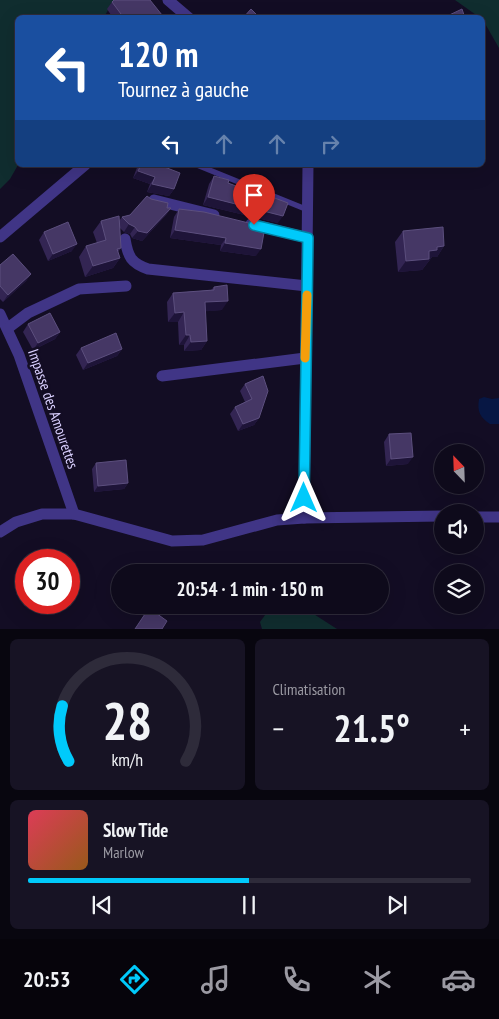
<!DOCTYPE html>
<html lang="fr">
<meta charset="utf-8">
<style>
body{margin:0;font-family:"PT Sans Narrow",sans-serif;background:#171324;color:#f1f3f6;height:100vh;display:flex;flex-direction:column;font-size:19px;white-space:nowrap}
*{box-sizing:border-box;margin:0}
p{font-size:16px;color:#9b9aa3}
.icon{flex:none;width:28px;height:28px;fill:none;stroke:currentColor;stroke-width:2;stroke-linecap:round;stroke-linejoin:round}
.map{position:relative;height:629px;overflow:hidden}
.drawer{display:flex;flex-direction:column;gap:10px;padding:10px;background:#08060f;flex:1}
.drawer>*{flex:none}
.guide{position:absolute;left:15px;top:15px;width:470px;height:152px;border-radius:8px;box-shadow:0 5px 20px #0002,0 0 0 1px #2e2b3a;background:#1a4fa0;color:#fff;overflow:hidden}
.needle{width:32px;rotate:337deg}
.controls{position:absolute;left:434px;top:444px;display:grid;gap:10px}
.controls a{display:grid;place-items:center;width:50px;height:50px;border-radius:50%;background:#0e0a1b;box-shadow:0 5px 20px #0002,0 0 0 1px #2e2b3a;font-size:25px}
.speed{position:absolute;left:15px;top:549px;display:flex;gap:10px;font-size:25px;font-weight:700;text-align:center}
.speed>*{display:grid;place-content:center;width:65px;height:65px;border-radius:50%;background:#0e0a1b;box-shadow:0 5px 20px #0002,0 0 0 1px #2e2b3a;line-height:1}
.speed .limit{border:8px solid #d22;background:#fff;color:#111}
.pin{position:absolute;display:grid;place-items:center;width:42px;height:42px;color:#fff;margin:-51px -21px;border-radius:50% 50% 50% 0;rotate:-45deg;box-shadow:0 0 5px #0007}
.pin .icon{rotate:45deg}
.me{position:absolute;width:55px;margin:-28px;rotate:0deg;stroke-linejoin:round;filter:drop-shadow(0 0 4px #0008)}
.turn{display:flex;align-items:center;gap:18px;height:105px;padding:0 20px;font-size:22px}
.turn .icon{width:65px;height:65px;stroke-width:2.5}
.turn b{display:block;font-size:35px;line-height:42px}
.lanes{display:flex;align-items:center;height:48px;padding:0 20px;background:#0003;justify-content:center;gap:25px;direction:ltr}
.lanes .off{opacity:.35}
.big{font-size:38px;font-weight:600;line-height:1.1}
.drawer .widget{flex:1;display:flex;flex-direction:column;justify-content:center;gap:8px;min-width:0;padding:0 18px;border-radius:8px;background:#171324}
.drawer .dial{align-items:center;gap:0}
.dial svg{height:130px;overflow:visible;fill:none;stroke:#2e2b3a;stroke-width:7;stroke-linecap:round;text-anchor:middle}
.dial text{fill:#f1f3f6;stroke:none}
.song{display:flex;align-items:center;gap:15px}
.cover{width:60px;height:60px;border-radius:8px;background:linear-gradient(135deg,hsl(350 70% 55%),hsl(30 70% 35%))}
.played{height:5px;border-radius:2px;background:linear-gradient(90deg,#00cafb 50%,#2e2b3a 50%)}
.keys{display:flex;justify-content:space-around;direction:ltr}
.heat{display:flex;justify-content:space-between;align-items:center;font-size:28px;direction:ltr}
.drawer .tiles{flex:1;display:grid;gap:10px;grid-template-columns:1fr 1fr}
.widget:last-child{grid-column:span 2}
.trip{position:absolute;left:111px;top:564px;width:278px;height:50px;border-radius:25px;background:#0e0a1b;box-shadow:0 5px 20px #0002,0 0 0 1px #2e2b3a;font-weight:600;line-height:50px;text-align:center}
.tabs{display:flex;height:80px;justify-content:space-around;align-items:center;background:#06040b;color:#9b9aa3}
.tabs .icon{width:35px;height:35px}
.tabs .selected{color:#00cafb}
.tabs b{font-size:22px;color:#f1f3f6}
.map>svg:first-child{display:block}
.green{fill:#102d2f}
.water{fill:#071744}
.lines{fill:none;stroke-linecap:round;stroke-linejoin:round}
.lane{stroke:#403586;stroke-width:5.5}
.street{stroke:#403586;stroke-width:11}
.wall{fill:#332553}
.shaded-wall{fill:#1e1438}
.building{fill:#453765;stroke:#5c4f7e}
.route-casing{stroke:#0083a3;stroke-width:12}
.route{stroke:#00cafb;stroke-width:9}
.slow{stroke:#f59e0b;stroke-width:9}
.labels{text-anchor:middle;stroke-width:5;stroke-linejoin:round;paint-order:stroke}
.street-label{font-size:15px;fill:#dad0ff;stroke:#130d24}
</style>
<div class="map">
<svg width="499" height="629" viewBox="0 0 499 629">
<rect width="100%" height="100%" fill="#130d24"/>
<!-- green -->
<g class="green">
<polygon points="0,0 114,0 104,17 18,18 18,165 10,179 0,189"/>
<polygon points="455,0 499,0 499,48 483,20 482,18 479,17"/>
<polygon points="271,607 309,611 337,629 262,629 260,622"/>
</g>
<!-- water -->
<path class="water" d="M 484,397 L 492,399 L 499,398 L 499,424 L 490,424 C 480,417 477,412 479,399 Z"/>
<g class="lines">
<!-- lane -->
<polyline class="lane" points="197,165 308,210"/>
<!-- street -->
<g class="street">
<polyline points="168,0 189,18"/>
<polyline points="154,200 214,215"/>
<polyline points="251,224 308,238"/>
<polyline points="0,237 85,165"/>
<path d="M 125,239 C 128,257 131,263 148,269 L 307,286"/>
<polyline points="0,314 19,355 74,514"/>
<polyline points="8,328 28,313 79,289 126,286"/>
<polyline points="162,376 305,358"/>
<polyline points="475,517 499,517"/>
<polyline points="304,518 308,165"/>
<polyline points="0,532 16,522 42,514 74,514 172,541 203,540 277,520 304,518 442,516"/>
</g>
</g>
<!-- wall -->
<g class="wall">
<polygon points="112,2 162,15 166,18 113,18 107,9"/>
<polygon points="138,165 163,165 162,166 174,189 169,196 147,192 150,184 133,178"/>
<polygon points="214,176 228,183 271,199 272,197 278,223 203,205 209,184"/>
<polygon points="151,199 167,208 171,208 166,215 142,241 132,238 130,234 124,232 119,227 121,248 118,252 120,258 113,268 85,277 79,257 86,246 97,243 93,232 101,221 119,221 122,217 130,215"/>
<polygon points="179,209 256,256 220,251 221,245 170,238 174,217"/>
<polygon points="403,231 444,246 437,257 432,257 422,270 398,272 395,242"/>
<polygon points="44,232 72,251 48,261 39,240"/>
<polygon points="0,265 31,274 26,281 3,302 0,299"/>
<polygon points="214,287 222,310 205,311 207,341 201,350 184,351 184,345 179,345 178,322 168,322 167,302 173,293 211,290"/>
<polygon points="28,324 60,332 55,339 33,350 23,332"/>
<polygon points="81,348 122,349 117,356 83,370 76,355"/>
<polygon points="263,376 259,418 254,425 238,431 230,414 235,407 245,402 240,391 245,384"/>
<polygon points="389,434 408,464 386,466 384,442"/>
<polygon points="96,463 128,483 124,489 94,492 92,469"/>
</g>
<!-- shaded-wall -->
<g class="shaded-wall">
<polygon points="138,171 155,177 150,184 133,178"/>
<polygon points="152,184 174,189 169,196 147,192"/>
<polygon points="208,197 283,216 278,223 203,205"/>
<polygon points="171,208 166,215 142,241 132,238 138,231"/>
<polygon points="129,224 135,227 130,234 124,232"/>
<polygon points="175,230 226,238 221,245 170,238"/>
<polygon points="225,243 261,249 256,256 220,251"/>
<polygon points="77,244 72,251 48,261 53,254"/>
<polygon points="444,246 437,257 432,257 422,270 398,272 406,261 437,247"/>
<polygon points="120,258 113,268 85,277 93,266"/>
<polygon points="31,274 26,281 3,302 8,295"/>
<polygon points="228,301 222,310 198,312 205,302"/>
<polygon points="184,312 178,322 168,322 175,313"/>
<polygon points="60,332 55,339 33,350 38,343"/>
<polygon points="186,335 190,335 184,345 179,345"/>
<polygon points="207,341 201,350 184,351 191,342"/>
<polygon points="122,349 117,356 83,370 88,363"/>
<polygon points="259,418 254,425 238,431 243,424"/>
<polygon points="413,457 408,464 386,466 391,459"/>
<polygon points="128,483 124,489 94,492 98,486"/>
</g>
<!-- building -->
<g class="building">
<polygon points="114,0 150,0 162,15 163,14 166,18 127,18 126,17 124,18 112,2"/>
<polygon points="251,9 260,18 243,18"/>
<polygon points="462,9 465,18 443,18"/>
<polygon points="141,165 163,165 162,166 180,173 174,189 152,184 155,177 138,171"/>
<polygon points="214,176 229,180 228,183 271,199 272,197 288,203 283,216 208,197"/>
<polygon points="147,196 151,199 168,203 167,208 171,208 147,233 138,231 135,227 129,224 122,217 130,215"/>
<polygon points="179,209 204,212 265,227 261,249 225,243 226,238 175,230"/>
<polygon points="119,216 121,248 117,249 120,258 93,266 86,246 106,240 101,221"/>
<polygon points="68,222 77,244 53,254 44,232"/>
<polygon points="443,227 444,246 437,247 437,250 429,251 429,259 406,261 403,231"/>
<polygon points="13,254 31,274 8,295 0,286 0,265"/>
<polygon points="227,285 228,301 205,302 207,341 191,342 190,335 186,335 184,312 175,313 173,293 214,290 214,287"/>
<polygon points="50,313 60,332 38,343 28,324"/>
<polygon points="116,333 122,349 88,363 81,348"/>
<polygon points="263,376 268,391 259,418 243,424 235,407 252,399 245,384"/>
<polygon points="411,433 413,457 391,459 389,434"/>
<polygon points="126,460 128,483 98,486 96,463"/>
<polygon points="149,608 167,621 162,629 135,629"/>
</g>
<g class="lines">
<!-- route casing -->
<g class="route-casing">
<polyline id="route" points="254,225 308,238 304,498"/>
</g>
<!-- route -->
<use href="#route" class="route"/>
<!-- slow -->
<polyline class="slow" points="305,358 307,295"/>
</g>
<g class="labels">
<!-- street labels -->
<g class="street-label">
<text transform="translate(53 409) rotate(71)" y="5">Impasse des Amourettes</text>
</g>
</g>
</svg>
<div class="controls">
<a><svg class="needle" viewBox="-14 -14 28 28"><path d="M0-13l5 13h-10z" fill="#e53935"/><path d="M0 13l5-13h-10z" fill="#9b9aa3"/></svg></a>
<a><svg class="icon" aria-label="sound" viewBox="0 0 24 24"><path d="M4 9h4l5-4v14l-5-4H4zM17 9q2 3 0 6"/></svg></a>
<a><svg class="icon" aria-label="layers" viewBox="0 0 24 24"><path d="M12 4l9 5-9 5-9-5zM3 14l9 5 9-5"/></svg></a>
</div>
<div class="speed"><div class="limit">30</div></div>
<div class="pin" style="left:254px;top:225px;background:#d93025"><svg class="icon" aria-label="arrive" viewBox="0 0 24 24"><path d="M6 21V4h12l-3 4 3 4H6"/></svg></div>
<svg class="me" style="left:304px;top:498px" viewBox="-20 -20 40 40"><path d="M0-17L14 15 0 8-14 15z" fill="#00cafb" stroke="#fff" stroke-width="4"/></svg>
<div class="trip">20:54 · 1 min · 150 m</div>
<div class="guide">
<div class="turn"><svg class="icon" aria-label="left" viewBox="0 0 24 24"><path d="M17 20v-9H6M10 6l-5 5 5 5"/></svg><div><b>120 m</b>Tournez à gauche</div></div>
<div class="lanes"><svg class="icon" aria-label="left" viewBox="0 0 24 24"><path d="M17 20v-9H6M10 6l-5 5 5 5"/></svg><svg class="icon off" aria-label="ahead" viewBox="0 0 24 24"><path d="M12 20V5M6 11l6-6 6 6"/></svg><svg class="icon off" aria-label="ahead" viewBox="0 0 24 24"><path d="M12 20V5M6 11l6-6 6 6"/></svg><svg class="icon off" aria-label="right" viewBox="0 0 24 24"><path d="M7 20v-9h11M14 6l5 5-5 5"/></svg></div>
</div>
</div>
<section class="drawer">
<div class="tiles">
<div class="widget dial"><svg viewBox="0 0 100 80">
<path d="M14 69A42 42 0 1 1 86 69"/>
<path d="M14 69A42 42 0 0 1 10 35" stroke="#00cafb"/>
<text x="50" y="56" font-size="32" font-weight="700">28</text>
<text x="50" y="72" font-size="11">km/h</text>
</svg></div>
<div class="widget"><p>Climatisation</p>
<div class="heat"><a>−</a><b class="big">21.5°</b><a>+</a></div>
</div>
<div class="widget">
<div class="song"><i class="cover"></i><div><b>Slow Tide</b><p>Marlow</p></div></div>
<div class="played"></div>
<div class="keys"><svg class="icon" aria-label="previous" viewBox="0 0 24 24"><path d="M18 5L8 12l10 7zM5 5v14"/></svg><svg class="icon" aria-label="pause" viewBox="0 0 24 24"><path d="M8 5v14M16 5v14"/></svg><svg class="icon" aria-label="next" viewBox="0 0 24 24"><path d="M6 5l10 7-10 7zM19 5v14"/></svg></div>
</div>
</div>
</section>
<nav class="tabs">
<b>20:53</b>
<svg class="icon selected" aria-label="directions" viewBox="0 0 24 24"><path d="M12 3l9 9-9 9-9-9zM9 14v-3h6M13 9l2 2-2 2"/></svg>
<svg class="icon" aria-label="music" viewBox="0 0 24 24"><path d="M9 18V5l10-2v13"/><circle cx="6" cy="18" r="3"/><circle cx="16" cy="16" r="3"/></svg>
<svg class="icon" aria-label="phone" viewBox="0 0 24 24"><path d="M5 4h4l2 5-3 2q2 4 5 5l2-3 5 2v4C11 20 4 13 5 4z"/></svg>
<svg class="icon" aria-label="climate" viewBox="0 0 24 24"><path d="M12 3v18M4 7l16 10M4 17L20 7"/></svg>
<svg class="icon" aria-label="car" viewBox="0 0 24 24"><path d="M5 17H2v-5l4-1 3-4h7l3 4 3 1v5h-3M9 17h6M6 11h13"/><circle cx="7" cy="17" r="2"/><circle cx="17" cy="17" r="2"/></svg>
</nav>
